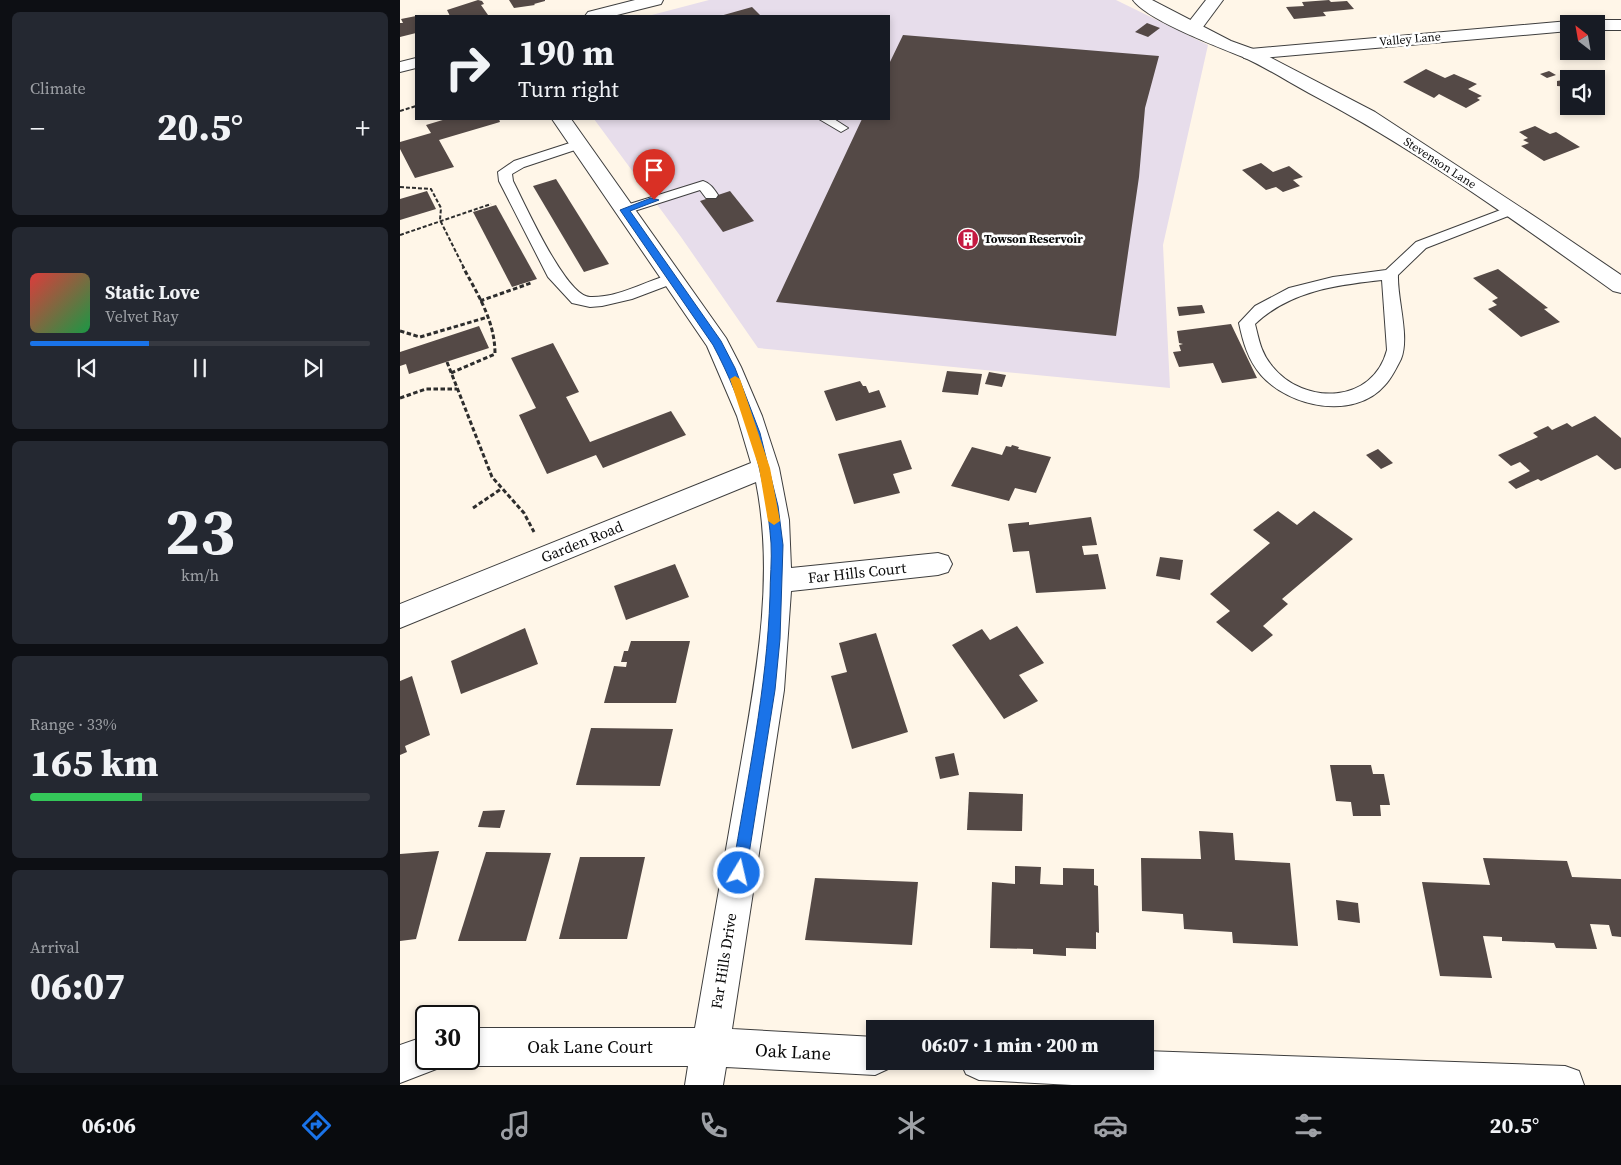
<!DOCTYPE html>
<meta charset="utf-8">
<style>
body{margin:0;font-family:"Source Serif 4",serif;background:#242831;color:#f1f3f6;height:100vh;display:flex;flex-direction:column;font-size:19px;white-space:nowrap}
*{box-sizing:border-box;margin:0}
p{font-size:16px;color:#9ea1a6}
.icon{flex:none;width:28px;height:28px;fill:none;stroke:currentColor;stroke-width:2;stroke-linecap:round;stroke-linejoin:round}
.map{position:relative;flex:1;overflow:hidden}
.details{display:flex;flex-direction:column;gap:12px;padding:12px;background:#0d0f14;width:400px}
.details>*{flex:none}
.guide{position:absolute;left:15px;top:15px;width:475px;height:105px;border-radius:0px;box-shadow:0 2px 8px #0003;background:#171b24;color:#f1f3f6;overflow:hidden}
.needle{width:32px;rotate:329deg}
.tools{position:absolute;left:1160px;top:15px;display:grid;gap:10px}
.tools a{display:grid;place-items:center;width:45px;height:45px;border-radius:0px;background:#171b24;box-shadow:0 2px 8px #0003;font-size:25px}
.speed{position:absolute;left:15px;top:1005px;display:flex;gap:10px;font-size:25px;font-weight:700;text-align:center}
.speed>*{display:grid;place-content:center;width:65px;height:65px;border-radius:50%;background:#171b24;box-shadow:0 2px 8px #0003;line-height:1}
.speed .limit{border:2px solid #111;border-radius:8px;background:#fff;color:#111}
.pin{position:absolute;display:grid;place-items:center;width:42px;height:42px;color:#fff;margin:-51px -21px;border-radius:50% 50% 50% 0;rotate:-45deg;box-shadow:0 0 5px #0007}
.pin .icon{rotate:45deg}
.me{position:absolute;width:55px;margin:-28px;rotate:9deg;stroke-linejoin:round;filter:drop-shadow(0 0 4px #0008)}
.turn{display:flex;align-items:center;gap:18px;height:105px;padding:0 20px;font-size:22px}
.turn .icon{width:65px;height:65px;stroke-width:2.5}
.turn b{display:block;font-size:35px;line-height:42px}
.big{font-size:38px;font-weight:800;line-height:1.1}
.details .card{flex:1;display:flex;flex-direction:column;justify-content:center;gap:8px;min-width:0;padding:0 18px;border-radius:8px;background:#242831}
.details .dial{align-items:center;gap:0}
.dial b{font-size:65px;line-height:1}
.song{display:flex;align-items:center;gap:15px}
.cover{width:60px;height:60px;border-radius:8px;background:linear-gradient(135deg,hsl(0 70% 55%),hsl(140 70% 35%))}
.played{height:5px;border-radius:2px;background:linear-gradient(90deg,#1a73e8 35%,#363941 35%)}
.keys{display:flex;justify-content:space-around;direction:ltr}
.heat{display:flex;justify-content:space-between;align-items:center;font-size:28px;direction:ltr}
.charge{height:8px;border-radius:4px;background:linear-gradient(90deg,#34c759 33%,#363941 0)}
.trip{position:absolute;left:466px;top:1020px;width:288px;height:50px;border-radius:0px;background:#171b24;box-shadow:0 2px 8px #0003;font-weight:800;line-height:50px;text-align:center}
.dock{display:flex;height:80px;justify-content:space-around;align-items:center;background:#090b0e;color:#9ea1a6}
.dock .icon{width:35px;height:35px}
.dock .current{color:#1a73e8}
.dock b{font-size:22px;color:#f1f3f6}
main{display:flex;flex:1;min-height:0}
.map>svg:first-child{display:block}
.industrial{fill:#e7ddeb}
.building{fill:#544946}
.lines{fill:none;stroke-linecap:round;stroke-linejoin:round}
.service-casing{stroke:#3e3e3e;stroke-width:2}
.minor-casing{stroke:#3e3e3e;stroke-width:2}
.tertiary-casing{stroke:#3e3e3e;stroke-width:2}
.path-far1{stroke:#2d2d2d;stroke-width:2;stroke-dasharray:4 2;stroke-linecap:butt}
.path{stroke:#2d2d2d;stroke-width:3;stroke-dasharray:4.5 2.5;stroke-linecap:butt}
.service{fill:#fff;fill-rule:evenodd}
.minor{fill:#fff;fill-rule:evenodd}
.tertiary{fill:#fff;fill-rule:evenodd}
.route{fill:#1a73e8;stroke:#114b97}
.slow{fill:#f59e0b}
.labels{text-anchor:middle;stroke-width:5;stroke-linejoin:round;paint-order:stroke}
.far-street-label{font-size:12px;fill:#0b0b0b;stroke:#fff}
.far-poi-label{font-size:12px;font-weight:bold;fill:#0b0b0b;stroke:#fff;text-anchor:start}
.street-label{font-size:15px;fill:#0b0b0b;stroke:#fff}
.near-street-label{font-size:18px;fill:#0b0b0b;stroke:#fff}
</style>
<main>
<section class="details">
<div class="card"><p>Climate</p>
<div class="heat"><a>−</a><b class="big">20.5°</b><a>+</a></div>
</div>
<div class="card">
<div class="song"><i class="cover"></i><div><b>Static Love</b><p>Velvet Ray</p></div></div>
<div class="played"></div>
<div class="keys"><svg class="icon" aria-label="previous" viewBox="0 0 24 24"><path d="M18 5L8 12l10 7zM5 5v14"/></svg><svg class="icon" aria-label="pause" viewBox="0 0 24 24"><path d="M8 5v14M16 5v14"/></svg><svg class="icon" aria-label="next" viewBox="0 0 24 24"><path d="M6 5l10 7-10 7zM19 5v14"/></svg></div>
</div>
<div class="card dial"><b>23</b><p>km/h</p></div>
<div class="card"><p>Range · 33%</p><b class="big">165 km</b><div class="charge"></div></div>
<div class="card"><p>Arrival</p><b class="big">06:07</b></div>
</section>
<div class="map">
<svg width="1221" height="1085" viewBox="0 0 1221 1085">
<rect width="100%" height="100%" fill="#fff6e8"/>
<!-- industrial -->
<polygon class="industrial" points="309,0 716,0 808,45 763,245 770,388 358,348 281,237 194,119 489,119 489,16 248,16"/>
<!-- building -->
<g class="building">
<polygon points="78,0 82,1 84,4 81,5 88,15 50,16 47,10"/>
<polygon points="109,0 145,0 145,1 134,4 135,5 114,8"/>
<polygon points="929,0 931,2 947,1 954,9 923,12 926,16 894,19 886,7 904,6 902,2"/>
<polygon points="352,7 361,16 320,16"/>
<polygon points="16,16 16,33 0,37 0,23 3,23 1,19"/>
<polygon points="747,23 760,28 748,37 735,32"/>
<polygon points="503,35 759,56 745,108 739,177 716,336 376,302 462,119 489,119 489,64"/>
<polygon points="1026,69 1045,78 1054,74 1077,84 1068,89 1082,96 1077,98 1080,100 1066,108 1039,94 1034,98 1003,82"/>
<polygon points="1149,71 1156,75 1147,78 1140,74"/>
<polygon points="1163,80 1169,81 1169,87 1157,86 1157,81"/>
<polygon points="46,119 99,119 100,122 39,140 54,167 15,178 0,149 0,142 31,133 26,125"/>
<polygon points="1135,126 1150,134 1156,132 1180,147 1144,161 1121,146 1129,143 1123,140 1128,138 1119,132"/>
<polygon points="861,163 873,172 889,166 903,177 893,180 900,186 883,192 876,187 866,190 842,170"/>
<polygon points="156,179 209,264 184,272 133,186"/>
<polygon points="27,191 36,209 0,220 0,199"/>
<polygon points="330,191 354,221 323,232 300,201"/>
<polygon points="96,205 137,279 112,287 73,212"/>
<polygon points="1098,269 1148,308 1144,309 1160,322 1121,337 1088,309 1097,305 1092,301 1098,298 1073,278"/>
<polygon points="802,305 805,313 779,316 777,307"/>
<polygon points="831,324 857,378 822,383 813,363 779,367 773,352 781,351 779,345 783,344 779,343 777,331"/>
<polygon points="79,326 89,348 9,374 6,364 0,366 0,352"/>
<polygon points="153,343 179,392 166,397 190,442 271,411 286,435 203,468 196,455 147,474 119,415 136,408 111,358"/>
<polygon points="547,371 582,374 578,395 542,392"/>
<polygon points="589,372 606,375 602,387 585,384"/>
<polygon points="460,381 463,386 466,386 469,393 479,390 486,407 436,421 424,391"/>
<polygon points="1195,416 1221,438 1221,468 1215,470 1197,455 1141,481 1138,479 1116,489 1108,482 1130,471 1120,462 1111,466 1098,455 1138,437 1133,433 1148,426 1152,430 1167,423 1172,427"/>
<polygon points="501,440 512,469 493,474 500,493 454,504 438,454"/>
<polygon points="612,445 619,447 618,449 651,457 636,493 615,488 609,501 551,486 572,447 602,455 606,446 611,447"/>
<polygon points="978,449 993,463 981,469 966,455"/>
<polygon points="878,511 897,525 914,511 953,539 882,599 888,604 863,626 873,635 852,652 816,622 830,611 810,594 870,543 853,530"/>
<polygon points="691,517 697,545 682,546 684,555 698,554 706,589 636,593 629,551 613,552 608,524 629,522 629,525"/>
<polygon points="760,557 783,560 780,580 756,576"/>
<polygon points="275,564 289,597 226,620 214,586"/>
<polygon points="617,626 644,663 619,675 638,701 604,719 552,645 582,629 590,640"/>
<polygon points="125,628 138,664 61,694 51,661"/>
<polygon points="476,633 508,732 452,749 431,676 447,672 439,643"/>
<polygon points="231,641 290,641 276,703 204,703 214,666 226,667 227,662 221,662 224,651 228,651"/>
<polygon points="12,676 30,735 5,746 7,752 0,755 0,681"/>
<polygon points="191,728 273,729 260,786 176,785"/>
<polygon points="554,753 559,775 540,779 535,757"/>
<polygon points="930,765 971,765 973,774 984,774 990,805 980,805 981,816 953,816 951,802 936,801"/>
<polygon points="569,792 623,794 622,831 567,830"/>
<polygon points="105,810 100,828 78,827 83,811"/>
<polygon points="799,831 833,833 835,860 890,863 898,946 833,943 832,932 784,929 783,914 742,911 741,858 801,859"/>
<polygon points="39,851 16,939 0,941 0,854"/>
<polygon points="86,852 151,853 126,941 58,941"/>
<polygon points="180,857 245,857 227,939 159,939"/>
<polygon points="1083,858 1167,861 1172,877 1221,879 1221,937 1212,936 1209,925 1190,924 1197,949 1156,948 1154,943 1102,941 1102,937 1083,936 1092,978 1040,976 1022,882 1090,885"/>
<polygon points="615,866 641,867 640,884 663,885 663,868 694,869 694,885 698,886 699,933 696,932 696,949 666,948 666,956 633,954 633,949 590,948 592,882 615,884"/>
<polygon points="415,878 518,882 512,945 405,940"/>
<polygon points="936,900 958,903 960,923 938,920"/>
</g>
<g class="lines">
<!-- service casing -->
<g class="service-casing">
<g id="service">
<polygon points="419,119 434,119 448,128 441,132"/>
<path d="M 179,140 L 184,141 L 186,144 L 184,147 L 124,167 L 112,174 L 113,181 C 125,204 166,297 190,297 C 219,298 245,281 272,274 L 277,276 L 280,279 L 277,282 L 232,299 L 202,306 L 190,307 L 172,303 L 148,277 L 99,181 L 98,172 L 114,161 Z"/>
<path d="M 303,181 C 310,183 314,189 318,195 L 316,198 L 306,198 L 300,190 L 225,214 L 218,210 L 220,207 Z"/>
<path d="M 1111,206 L 1118,210 L 1116,213 L 1026,248 L 998,275 C 997,299 1010,337 1001,359 C 997,367 991,379 985,385 C 954,421 889,407 861,375 C 848,360 843,342 839,323 L 855,306 L 889,288 L 933,277 L 986,270 L 1016,242 ZM 982,280 L 987,350 C 973,404 904,406 872,366 C 861,353 859,340 855,324 C 890,291 936,285 982,280 Z"/>
</g>
</g>
<!-- minor casing -->
<g class="minor-casing">
<g id="minor">
<polygon points="806,0 823,0 803,27 791,27 788,23"/>
<polygon points="1196,20 1221,20 1221,30 1196,30 1196,24 1188,24"/>
<polygon points="1169,21 1176,24 1169,24 1169,31 850,59 844,58 841,54 844,50 850,49"/>
<path d="M 152,119 L 171,119 L 326,338 L 341,367 L 362,416 L 379,468 L 389,520 L 391,568 L 538,553 L 548,556 L 552,564 L 548,572 L 538,575 L 391,591 L 384,690 L 332,1029 L 475,1037 L 475,1061 L 492,1061 L 488,1069 L 475,1075 L 326,1067 L 323,1085 L 285,1085 L 288,1066 L 69,1066 L 55,1059 L 69,1059 L 69,1028 L 295,1028 C 309,947 323,867 337,786 C 354,687 376,582 356,482 L 0,628 L 0,604 L 351,463 L 337,416 L 307,346 Z"/>
<polygon points="26,1036 26,1059 43,1059 39,1068 0,1083 0,1045"/>
<polygon points="745,1051 1165,1066 1179,1071 1184,1085 672,1085 579,1080 566,1074 560,1061 745,1061"/>
</g>
</g>
<!-- tertiary casing -->
<g class="tertiary-casing">
<g id="tertiary">
<polygon points="235,0 263,0 261,4 213,16 185,16 188,12"/>
<path d="M 733,0 L 752,0 L 831,41 L 856,50 L 975,112 L 1143,222 L 1221,275 L 1221,293 L 1213,291 C 1115,221 1016,149 909,93 C 887,81 865,67 843,57 C 818,47 747,20 733,0 Z"/>
<polygon points="16,58 16,68 0,72 0,62"/>
</g>
</g>
<!-- path-far1 -->
<g class="path-far1">
<polyline points="0,111 16,106"/>
<polyline points="0,187 31,189 41,208 40,220 64,268"/>
<polyline points="0,235 91,204"/>
</g>
<!-- path -->
<g class="path">
<polyline points="80,301 131,283"/>
<polyline points="0,331 20,337 88,317"/>
<polyline points="47,362 92,477 124,513 134,532"/>
<path d="M 51,373 L 95,354 C 95,321 78,295 63,267"/>
<polyline points="0,398 26,389 57,389"/>
<polyline points="73,508 101,489"/>
</g>
<!-- service -->
<use href="#service" class="service"/>
<!-- minor -->
<use href="#minor" class="minor"/>
<!-- tertiary -->
<use href="#tertiary" class="tertiary"/>
</g>
<!-- route -->
<path class="route" d="M 251,198 L 259,200 L 230,211 L 321,341 L 335,368 L 360,433 L 378,506 L 383,545 L 380,639 L 375,690 L 346,873 L 344,878 L 339,880 L 334,878 L 332,873 C 347,781 367,689 370,596 C 370,579 372,560 371,543 C 366,475 345,405 313,345 L 220,210 Z"/>
<!-- slow -->
<polygon class="slow" points="335,376 340,379 370,468 380,521 374,525 368,521 359,468 330,379"/>
<!-- icons -->
<defs>
<g id="building-disc" transform="scale(1.125)"><circle r="9.5" fill="#c41a41" stroke="#fff"/><path d="M-4-6H4V6H1V3H-1V6H-4ZM-2.5-4.3h1.7v1.8h-1.7ZM.8-4.3h1.7v1.8H.8ZM-2.5-1h1.7V.8h-1.7ZM.8-1h1.7V.8H.8Z" fill="#fff"/></g>
</defs>
<g fill-rule="evenodd">
<use href="#building-disc" x="568" y="239"/>
</g>
<g class="labels">
<!-- far-street labels -->
<g class="far-street-label">
<text transform="translate(1010 39) rotate(-5)" y="4">Valley Lane</text>
<text transform="translate(1040 163) rotate(33)" y="4">Stevenson Lane</text>
</g>
<!-- far-poi labels -->
<g class="far-poi-label">
<text x="584" y="243">Towson Reservoir</text>
</g>
<!-- street labels -->
<g class="street-label">
<text transform="translate(182 542) rotate(-22)" y="5">Garden Road</text>
<text transform="translate(457 573) rotate(-6)" y="5">Far Hills Court</text>
<text transform="translate(324 961) rotate(-81)" y="5">Far Hills Drive</text>
</g>
<!-- near-street labels -->
<g class="near-street-label">
<text x="190" y="1053">Oak Lane Court</text>
<text transform="translate(393 1052) rotate(3)" y="6">Oak Lane</text>
</g>
</g>
</svg>
<div class="tools">
<a><svg class="needle" viewBox="-14 -14 28 28"><path d="M0-13l5 13h-10z" fill="#e53935"/><path d="M0 13l5-13h-10z" fill="#9ea1a6"/></svg></a>
<a><svg class="icon" aria-label="sound" viewBox="0 0 24 24"><path d="M4 9h4l5-4v14l-5-4H4zM17 9q2 3 0 6"/></svg></a>
</div>
<div class="speed"><div class="limit">30</div></div>
<div class="pin" style="left:254px;top:200px;background:#d93025"><svg class="icon" aria-label="arrive" viewBox="0 0 24 24"><path d="M6 21V4h12l-3 4 3 4H6"/></svg></div>
<svg class="me" style="left:339px;top:873px" viewBox="-20 -20 40 40"><circle r="17" fill="#1a73e8" stroke="#fff" stroke-width="3"/><path d="M0-11L8 9 0 5-8 9z" fill="#fff"/></svg>
<div class="trip">06:07 · 1 min · 200 m</div>
<div class="guide">
<div class="turn"><svg class="icon" aria-label="right" viewBox="0 0 24 24"><path d="M7 20v-9h11M14 6l5 5-5 5"/></svg><div><b>190 m</b>Turn right</div></div>
</div>
</div>
</main>
<nav class="dock">
<b>06:06</b>
<svg class="icon current" aria-label="directions" viewBox="0 0 24 24"><path d="M12 3l9 9-9 9-9-9zM9 14v-3h6M13 9l2 2-2 2"/></svg>
<svg class="icon" aria-label="music" viewBox="0 0 24 24"><path d="M9 18V5l10-2v13"/><circle cx="6" cy="18" r="3"/><circle cx="16" cy="16" r="3"/></svg>
<svg class="icon" aria-label="phone" viewBox="0 0 24 24"><path d="M5 4h4l2 5-3 2q2 4 5 5l2-3 5 2v4C11 20 4 13 5 4z"/></svg>
<svg class="icon" aria-label="climate" viewBox="0 0 24 24"><path d="M12 3v18M4 7l16 10M4 17L20 7"/></svg>
<svg class="icon" aria-label="car" viewBox="0 0 24 24"><path d="M5 17H2v-5l4-1 3-4h7l3 4 3 1v5h-3M9 17h6M6 11h13"/><circle cx="7" cy="17" r="2"/><circle cx="17" cy="17" r="2"/></svg>
<svg class="icon" aria-label="filters" viewBox="0 0 24 24"><path d="M4 7h16M4 17h16"/><circle cx="9" cy="7" r="2"/><circle cx="15" cy="17" r="2"/></svg>
<b>20.5°</b>
</nav>
